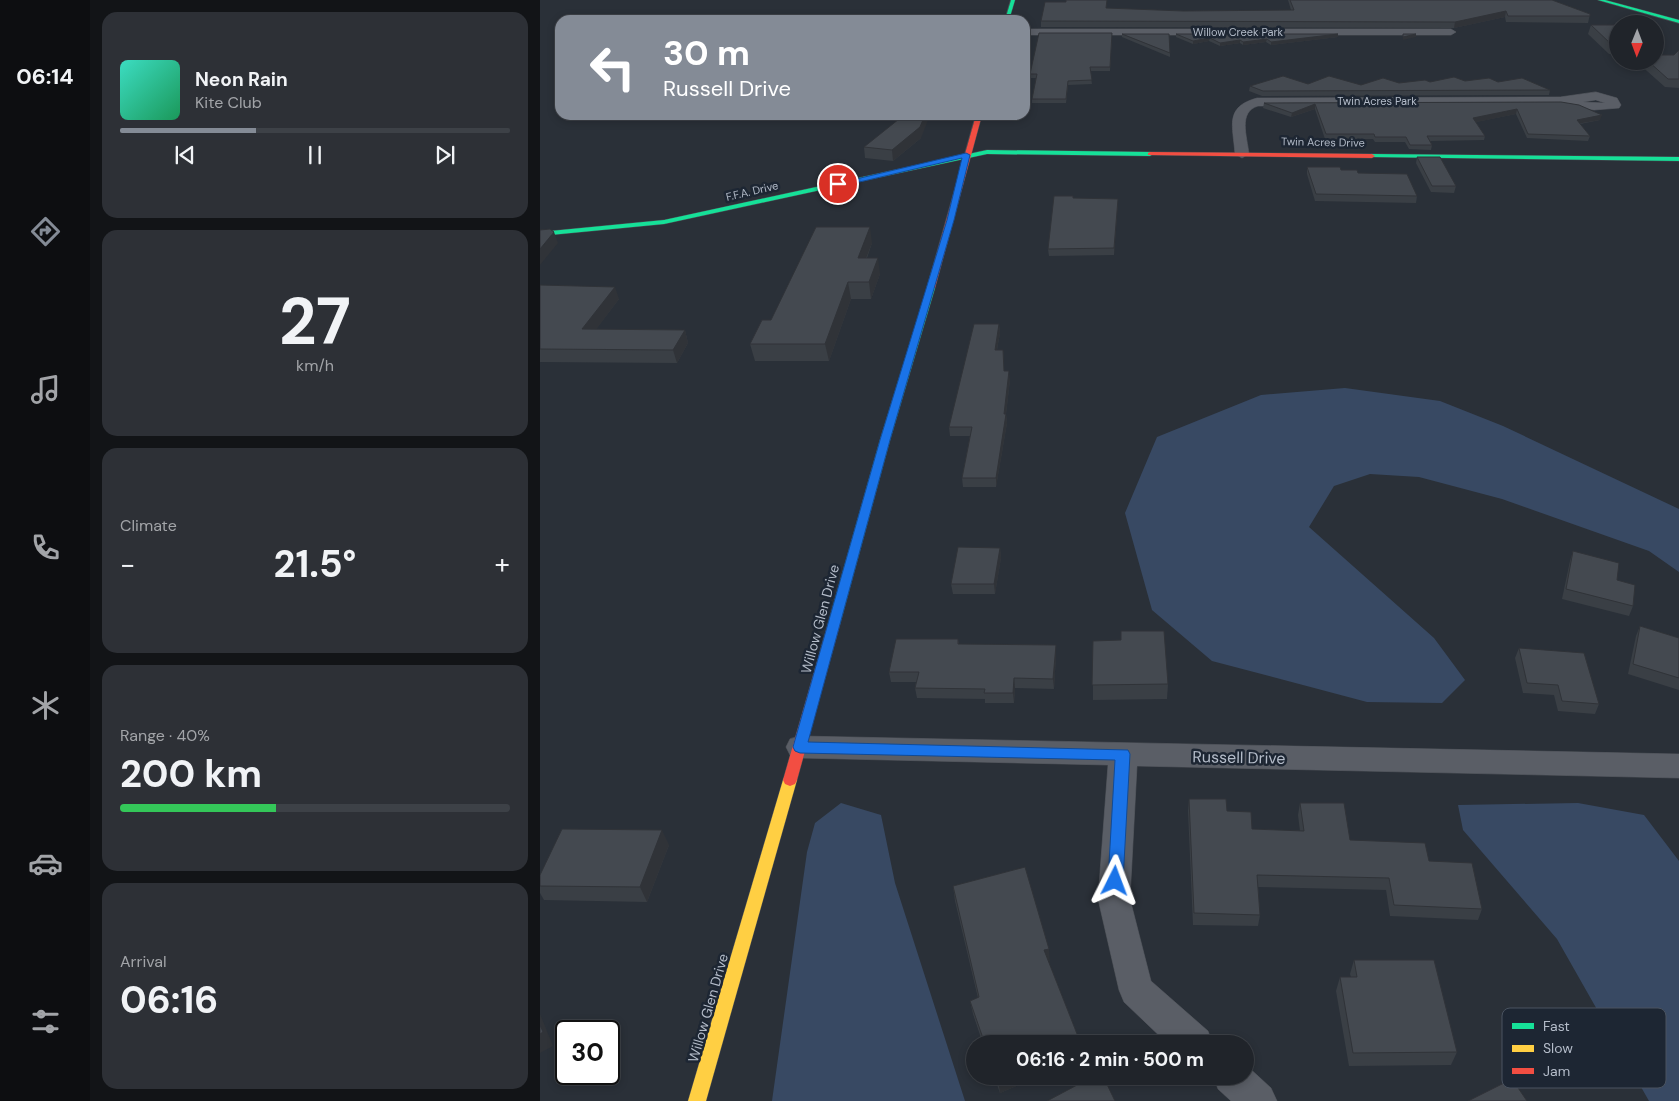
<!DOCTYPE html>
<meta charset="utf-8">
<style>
body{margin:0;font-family:"DM Sans",sans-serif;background:#2d3036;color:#f1f3f6;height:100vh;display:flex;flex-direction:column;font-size:19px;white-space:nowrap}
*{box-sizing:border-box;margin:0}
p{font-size:16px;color:#a2a4a8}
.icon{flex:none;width:28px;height:28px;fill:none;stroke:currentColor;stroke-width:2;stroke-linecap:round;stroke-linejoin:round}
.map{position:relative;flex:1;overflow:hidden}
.drawer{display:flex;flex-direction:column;gap:12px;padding:12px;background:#121417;width:450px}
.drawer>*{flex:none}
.banner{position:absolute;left:15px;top:15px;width:475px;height:105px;border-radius:15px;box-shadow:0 2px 8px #0003,0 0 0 1px #3d4147;background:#848b96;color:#fff;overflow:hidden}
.needle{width:32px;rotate:181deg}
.fabs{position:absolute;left:1069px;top:15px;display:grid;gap:10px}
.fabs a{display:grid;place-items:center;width:55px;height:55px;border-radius:50%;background:#20242a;box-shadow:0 2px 8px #0003,0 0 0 1px #3d4147;font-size:25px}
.speed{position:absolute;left:15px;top:1020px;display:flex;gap:10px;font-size:25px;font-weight:700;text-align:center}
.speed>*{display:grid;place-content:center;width:65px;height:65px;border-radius:50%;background:#20242a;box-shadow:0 2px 8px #0003,0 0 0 1px #3d4147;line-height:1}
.speed .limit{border:2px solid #111;border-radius:8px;background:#fff;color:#111}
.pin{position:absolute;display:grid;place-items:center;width:42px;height:42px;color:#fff;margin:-21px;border:2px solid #fff;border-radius:50%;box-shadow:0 1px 5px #0007}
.me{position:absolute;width:55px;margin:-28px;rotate:3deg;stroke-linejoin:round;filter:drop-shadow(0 0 4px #0008)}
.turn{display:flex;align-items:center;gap:18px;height:105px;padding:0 25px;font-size:22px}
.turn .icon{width:65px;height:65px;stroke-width:2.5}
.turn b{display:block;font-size:35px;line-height:42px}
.big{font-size:38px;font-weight:700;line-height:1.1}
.drawer .widget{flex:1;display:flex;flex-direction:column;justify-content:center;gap:8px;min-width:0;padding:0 18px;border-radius:15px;background:#2d3036}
.drawer .dial{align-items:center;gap:0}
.dial b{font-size:65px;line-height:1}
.song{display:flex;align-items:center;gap:15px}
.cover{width:60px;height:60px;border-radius:8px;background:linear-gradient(135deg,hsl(170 70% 55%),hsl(150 70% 35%))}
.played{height:5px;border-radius:2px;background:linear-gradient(90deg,#848b96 35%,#3d4147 35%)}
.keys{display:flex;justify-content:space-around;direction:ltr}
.heat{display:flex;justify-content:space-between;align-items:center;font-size:28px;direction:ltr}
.charge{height:8px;border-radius:4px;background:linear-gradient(90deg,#34c759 40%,#3d4147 0)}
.trip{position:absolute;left:426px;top:1035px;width:288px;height:50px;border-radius:25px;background:#20242a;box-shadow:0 2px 8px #0003,0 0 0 1px #3d4147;font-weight:700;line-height:50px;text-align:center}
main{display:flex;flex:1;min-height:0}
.tab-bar{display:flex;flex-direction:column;width:90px;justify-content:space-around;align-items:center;background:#0d0e11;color:#a2a4a8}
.tab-bar .icon{width:35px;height:35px}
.tab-bar .selected{color:#848b96}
.tab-bar b{font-size:22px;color:#f1f3f6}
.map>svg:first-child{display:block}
.water{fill:#384963}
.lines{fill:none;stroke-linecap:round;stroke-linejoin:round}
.street-casing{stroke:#484c53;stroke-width:1}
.fast-casing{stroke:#484c53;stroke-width:1}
.slow-casing{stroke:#484c53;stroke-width:1}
.jam-casing{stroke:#484c53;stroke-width:1}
.street{fill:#5a5e66;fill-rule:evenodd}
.fast{fill:#16e098;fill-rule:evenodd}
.slow{fill:#ffcf43;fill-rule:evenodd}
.jam{fill:#f24e42;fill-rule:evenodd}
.wall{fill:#3a3f45}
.shaded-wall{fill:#303338}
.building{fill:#444950;stroke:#303338}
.route{fill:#1a73e8;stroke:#114b97}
.labels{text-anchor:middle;stroke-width:5;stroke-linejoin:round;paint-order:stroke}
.far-street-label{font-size:11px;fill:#b4bcc9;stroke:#1d2633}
.street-label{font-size:14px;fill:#b4bcc9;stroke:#1d2633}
.near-street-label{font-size:16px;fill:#b4bcc9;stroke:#1d2633}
.key{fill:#1d2633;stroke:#4a5360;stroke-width:1}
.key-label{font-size:14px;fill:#b4bcc9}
</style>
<main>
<nav class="tab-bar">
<b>06:14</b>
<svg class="icon selected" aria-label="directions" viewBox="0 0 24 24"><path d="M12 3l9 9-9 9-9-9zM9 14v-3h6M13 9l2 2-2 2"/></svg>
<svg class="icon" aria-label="music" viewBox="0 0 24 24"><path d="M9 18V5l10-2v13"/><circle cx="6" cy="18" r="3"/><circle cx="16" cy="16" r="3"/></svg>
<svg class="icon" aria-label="phone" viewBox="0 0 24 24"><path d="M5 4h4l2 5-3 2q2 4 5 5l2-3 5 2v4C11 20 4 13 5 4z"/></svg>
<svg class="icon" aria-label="climate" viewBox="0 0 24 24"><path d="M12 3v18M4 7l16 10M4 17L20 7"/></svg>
<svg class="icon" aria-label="car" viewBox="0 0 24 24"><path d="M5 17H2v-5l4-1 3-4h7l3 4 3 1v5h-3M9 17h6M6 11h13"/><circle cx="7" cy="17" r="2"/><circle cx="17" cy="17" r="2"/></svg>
<svg class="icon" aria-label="filters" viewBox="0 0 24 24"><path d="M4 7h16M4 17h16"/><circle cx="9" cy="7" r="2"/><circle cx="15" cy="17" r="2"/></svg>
</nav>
<section class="drawer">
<div class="widget">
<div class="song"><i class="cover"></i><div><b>Neon Rain</b><p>Kite Club</p></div></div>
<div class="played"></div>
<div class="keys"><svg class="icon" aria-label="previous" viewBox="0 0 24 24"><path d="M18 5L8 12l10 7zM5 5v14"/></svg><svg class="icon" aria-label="pause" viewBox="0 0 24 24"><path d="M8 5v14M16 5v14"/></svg><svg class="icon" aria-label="next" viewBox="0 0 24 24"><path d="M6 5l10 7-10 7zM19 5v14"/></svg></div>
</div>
<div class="widget dial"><b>27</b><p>km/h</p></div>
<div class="widget"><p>Climate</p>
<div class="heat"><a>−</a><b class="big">21.5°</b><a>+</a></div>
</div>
<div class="widget"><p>Range · 40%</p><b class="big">200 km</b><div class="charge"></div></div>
<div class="widget"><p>Arrival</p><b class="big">06:16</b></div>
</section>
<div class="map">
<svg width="1139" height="1101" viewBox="0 0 1139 1101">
<rect width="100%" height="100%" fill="#2a3038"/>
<!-- water -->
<g class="water">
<polygon points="805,388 900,401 963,426 1139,509 1139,572 1109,551 962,499 879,477 830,474 794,486 769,527 894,638 925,680 902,703 827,702 672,661 612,610 585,513 617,437 721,395"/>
<polygon points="301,803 341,815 355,883 425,1101 232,1101 267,852 275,823"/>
<polygon points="1038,803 1104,815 1139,861 1139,1101 1109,1101 1017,939 923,830 918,805"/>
</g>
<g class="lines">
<!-- street casing -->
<g class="street-casing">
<g id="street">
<polygon points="485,29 911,29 916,32 911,35 485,35"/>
<path d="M 1056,92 L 1077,98 L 1081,105 L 1079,108 L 1054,110 L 1020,105 L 718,106 C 698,112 707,136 709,154 L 702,158 L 695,154 C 693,126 684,107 717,98 L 1020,97 ZM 1056,100 L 1065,103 L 1043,102 Z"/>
<polygon points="260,736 1139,754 1139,778 597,766 590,899 611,981 668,1031 673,1044 628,1044 584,1002 579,990 558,899 568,765 260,758 250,755 246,747 250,739"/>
<polygon points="705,1064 731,1088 737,1101 691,1101 678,1089 673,1076 705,1076"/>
</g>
</g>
<!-- fast casing -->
<g class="fast-casing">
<g id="fast">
<polygon points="471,0 475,0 469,20 465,20"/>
<polygon points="1058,0 1065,0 1139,20 1139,23"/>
<polygon points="447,150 610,152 613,154 610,156 447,154 124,224 0,236 0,232 124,220"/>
<polygon points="832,154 1139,157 1139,161 830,157 830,155"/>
<polygon points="388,286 395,288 350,440 300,624 298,627 290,627 288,624 340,440"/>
</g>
</g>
<!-- slow casing -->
<g class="slow-casing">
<polygon id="slow" points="250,774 255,776 257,780 166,1101 148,1101 243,780 245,776"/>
</g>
<!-- jam casing -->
<g class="jam-casing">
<g id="jam">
<polygon points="436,115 442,115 395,288 388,290 387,288"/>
<polygon points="610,152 832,154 835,156 832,158 608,155 608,153"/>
<polygon points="294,620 298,621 300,624 257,780 255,784 250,786 245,784 243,780 288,624 290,621"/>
</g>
</g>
<!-- street -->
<use href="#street" class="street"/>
<!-- fast -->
<use href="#fast" class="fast"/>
<!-- slow -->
<use href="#slow" class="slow"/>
<!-- jam -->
<use href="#jam" class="jam"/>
</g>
<!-- wall -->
<g class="wall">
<polygon points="748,0 1012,0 1050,14 1048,23 966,22 965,17 914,28 501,27 501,21 567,8 643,11 751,10"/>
<polygon points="1051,25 1078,25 1078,54 1069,54 1048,34"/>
<polygon points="572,33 570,71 550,71 552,84 528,85 526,103 492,103 492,99 496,78 490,78 490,74"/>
<polygon points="582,34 630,53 630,57 582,37"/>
<polygon points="636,34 798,34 798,37 731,45 726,42 703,45 700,43 680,46 669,41 653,44 636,37"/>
<polygon points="1139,50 1139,88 1125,87 1098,63 1098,61 1115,61 1134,55"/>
<polygon points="925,81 958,82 1010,90 1009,95 722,96 709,91 710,86 768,84 821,85"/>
<polygon points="1021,102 1060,120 1040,124 1050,136 1048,141 987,138 976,114 936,122 945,136 944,140 890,141 892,145 891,150 869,149 865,142 835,142 833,139 785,139 775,109 751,117 723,108 724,103"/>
<polygon points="381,138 353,161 325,158 324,147"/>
<polygon points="877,157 916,186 914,193 891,192 876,163"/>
<polygon points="767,167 801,170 818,173 877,196 876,203 775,201 767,174"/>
<polygon points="533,198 578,199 574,255 509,256 508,249"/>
<polygon points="332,243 327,258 340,274 331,299 311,299 289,361 215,361 210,344 231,320"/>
<polygon points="0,285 79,299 56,329 145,330 148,343 137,363 0,362"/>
<polygon points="459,324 460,333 457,350 463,350 464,371 470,380 466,414 467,423 456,487 423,487 422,478 430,436 410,436 409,427"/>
<polygon points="460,548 461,558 455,594 413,594 411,584"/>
<polygon points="1033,551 1077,580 1093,606 1089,616 1022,599 1030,561"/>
<polygon points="1100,626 1139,638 1139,690 1088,674 1096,636"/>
<polygon points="418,639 419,644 516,655 514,689 475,688 474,703 445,703 445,699 377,698 375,688 376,682 351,682 349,672"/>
<polygon points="553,641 628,684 627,699 553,700"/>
<polygon points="979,648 1059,704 1055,714 1018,711 1014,695 983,693 975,658"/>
<polygon points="649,799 687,811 712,829 760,831 758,815 760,803 810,840 889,861 942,909 938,920 850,916 846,890 718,887 720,915 718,926 653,925 648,811"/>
<polygon points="129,845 107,902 4,900 0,893 0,875"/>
<polygon points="413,886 510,963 509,963 541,1044 443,1044 433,1014 430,1001 438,998 415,901"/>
<polygon points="814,960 917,1052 911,1065 809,1066 796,991 800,977 811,977 810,974"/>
<polygon points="454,1076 500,1076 460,1093"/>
</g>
<!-- shaded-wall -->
<g class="shaded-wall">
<polygon points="966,11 965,17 914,28 915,22"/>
<polygon points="798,34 798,37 731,45 731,42"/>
<polygon points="876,34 876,37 863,40 863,37"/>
<polygon points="670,38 669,41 653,44 653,41"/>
<polygon points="727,39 726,42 703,45 703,42"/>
<polygon points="700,40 700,43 680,46 680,43"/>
<polygon points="775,104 775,109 751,117 752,113"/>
<polygon points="977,109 976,114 932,123 933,118"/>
<polygon points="385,115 390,115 381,138 353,161 352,150"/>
<polygon points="1062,115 1060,120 1036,124 1037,120"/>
<polygon points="578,199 578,206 574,255 574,248"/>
<polygon points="330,227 332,243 320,274 318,258"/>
<polygon points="14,232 18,243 0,265 0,249"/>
<polygon points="338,258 340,274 331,299 329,282"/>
<polygon points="308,282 311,299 289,361 285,344"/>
<polygon points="75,287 79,299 46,343 42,329"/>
<polygon points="459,324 460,333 455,359 455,350"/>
<polygon points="145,330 148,343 137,363 133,350"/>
<polygon points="469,371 470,380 465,422 466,414 467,423 456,487 456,478"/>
<polygon points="460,548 461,558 455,594 454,584"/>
<polygon points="516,645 516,655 514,689 513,679"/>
<polygon points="474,678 475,688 474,703 473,693"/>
<polygon points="122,830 129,845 107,902 100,887"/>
<polygon points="509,949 510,963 505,964 504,950"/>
<polygon points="0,1014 13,1046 0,1053"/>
<polygon points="467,1076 500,1076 460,1093 458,1080"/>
</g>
<!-- building -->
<g class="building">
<polygon points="526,0 567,0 566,8 643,11 754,10 750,0 1012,0 1050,14 1050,16 968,16 966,11 915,22 501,21 505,2 526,2"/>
<polygon points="1051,25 1078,25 1078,44 1071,44"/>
<polygon points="499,33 572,33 570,67 550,67 552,80 528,81 526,99 492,99 497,74 490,74"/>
<polygon points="582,34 629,34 630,53"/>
<polygon points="636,34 798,34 731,42 727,39 703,42 700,40 680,43 670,38 653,41"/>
<polygon points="863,34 876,34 863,37"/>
<polygon points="1139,50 1139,79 1128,79 1108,61 1115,61 1115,55 1134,55"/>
<polygon points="743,76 768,84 789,76 821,85 843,78 859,83 885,80 890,82 914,77 925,81 949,78 958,82 982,78 1010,90 723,91 710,86"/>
<polygon points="1021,102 1039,105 1062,115 1037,120 1050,136 988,134 977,109 933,118 945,136 887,136 892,145 870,145 866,137 835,137 834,134 786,134 775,104 752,113 724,103"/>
<polygon points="364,115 385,115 380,127 352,150 324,147"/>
<polygon points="877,157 900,157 916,186 892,186"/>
<polygon points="767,167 800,167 801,170 817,170 818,173 867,174 877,196 776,194"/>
<polygon points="514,196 533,196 533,198 578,199 574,248 508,249"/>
<polygon points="276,227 330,227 318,258 338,258 329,282 308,282 285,344 210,344 222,320 231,320"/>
<polygon points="10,229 14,232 0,249 0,230"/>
<polygon points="0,285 75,287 42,329 145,330 133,350 0,349"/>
<polygon points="434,324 459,324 455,350 463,350 464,371 469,371 464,414 466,414 456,478 422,478 432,427 409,427"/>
<polygon points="418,547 460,548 454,584 411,584"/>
<polygon points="1033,551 1079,563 1077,580 1095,585 1093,606 1026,589"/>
<polygon points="1100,626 1139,638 1139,678 1093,664"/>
<polygon points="581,631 624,631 628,684 552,685 553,641 581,640"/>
<polygon points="356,639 418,639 418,644 516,645 513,679 474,678 473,693 444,693 445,689 375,688 379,672 349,672"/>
<polygon points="979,648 1044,653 1059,704 1022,701 1018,685 987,683"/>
<polygon points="649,799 686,799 687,811 711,812 712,829 764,831 760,803 804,803 810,840 885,843 889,861 932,863 942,909 854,905 849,878 717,875 720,915 654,913"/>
<polygon points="22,829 122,830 100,887 0,886 0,875"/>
<polygon points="485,867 509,949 504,950 541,1044 445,1044 430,1001 439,997 413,886"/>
<polygon points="814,960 894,960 917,1052 813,1053 800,977 817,977"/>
<polygon points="0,1025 3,1032 0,1034"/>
<polygon points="456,1076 467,1076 458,1080"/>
<polygon points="554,1076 563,1076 575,1101 507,1101"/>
<polygon points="972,1079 987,1101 928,1101"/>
</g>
<!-- route -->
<polygon class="route" points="426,153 430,155 414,220 350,440 268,742 588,750 590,754 583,881 581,885 575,887 570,885 568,881 575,760 260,753 255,751 253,747 340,440 407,220 422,158 298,187 295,184"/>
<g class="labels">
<!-- far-street labels -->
<g class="far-street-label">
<text x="698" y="36">Willow Creek Park</text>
<text x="837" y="105">Twin Acres Park</text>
<text transform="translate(783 142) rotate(1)" y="4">Twin Acres Drive</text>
<text transform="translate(212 191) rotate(-13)" y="4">F.F.A. Drive</text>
</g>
<!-- street labels -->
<g class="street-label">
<text transform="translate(280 619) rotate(-75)" y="5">Willow Glen Drive</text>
<text transform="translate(168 1008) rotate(-74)" y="5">Willow Glen Drive</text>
</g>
<!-- near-street labels -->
<g class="near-street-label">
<text transform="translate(699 757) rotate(1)" y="6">Russell Drive</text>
</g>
</g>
<!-- legend -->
<rect x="962" y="1008" width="164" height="80" rx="8" class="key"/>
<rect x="972" y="1023" width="22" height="6" fill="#16e098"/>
<rect x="972" y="1045" width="22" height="7" fill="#ffcf43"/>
<rect x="972" y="1068" width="22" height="6" fill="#f24e42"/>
<g class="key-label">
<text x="1003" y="1031">Fast</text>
<text x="1003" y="1053">Slow</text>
<text x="1003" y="1076">Jam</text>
</g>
</svg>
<div class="fabs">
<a><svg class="needle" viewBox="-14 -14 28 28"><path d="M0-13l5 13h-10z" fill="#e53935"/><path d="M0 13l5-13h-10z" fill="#a2a4a8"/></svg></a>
</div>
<div class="speed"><div class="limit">30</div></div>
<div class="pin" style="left:298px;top:184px;background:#d93025"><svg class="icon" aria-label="arrive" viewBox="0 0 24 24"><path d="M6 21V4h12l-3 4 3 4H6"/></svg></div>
<svg class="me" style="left:575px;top:881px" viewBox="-20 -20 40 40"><path d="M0-17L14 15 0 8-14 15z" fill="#1a73e8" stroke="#fff" stroke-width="4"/></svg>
<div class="trip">06:16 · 2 min · 500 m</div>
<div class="banner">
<div class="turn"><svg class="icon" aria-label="left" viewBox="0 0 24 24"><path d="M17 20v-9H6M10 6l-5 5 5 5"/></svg><div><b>30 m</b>Russell Drive</div></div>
</div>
</div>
</main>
